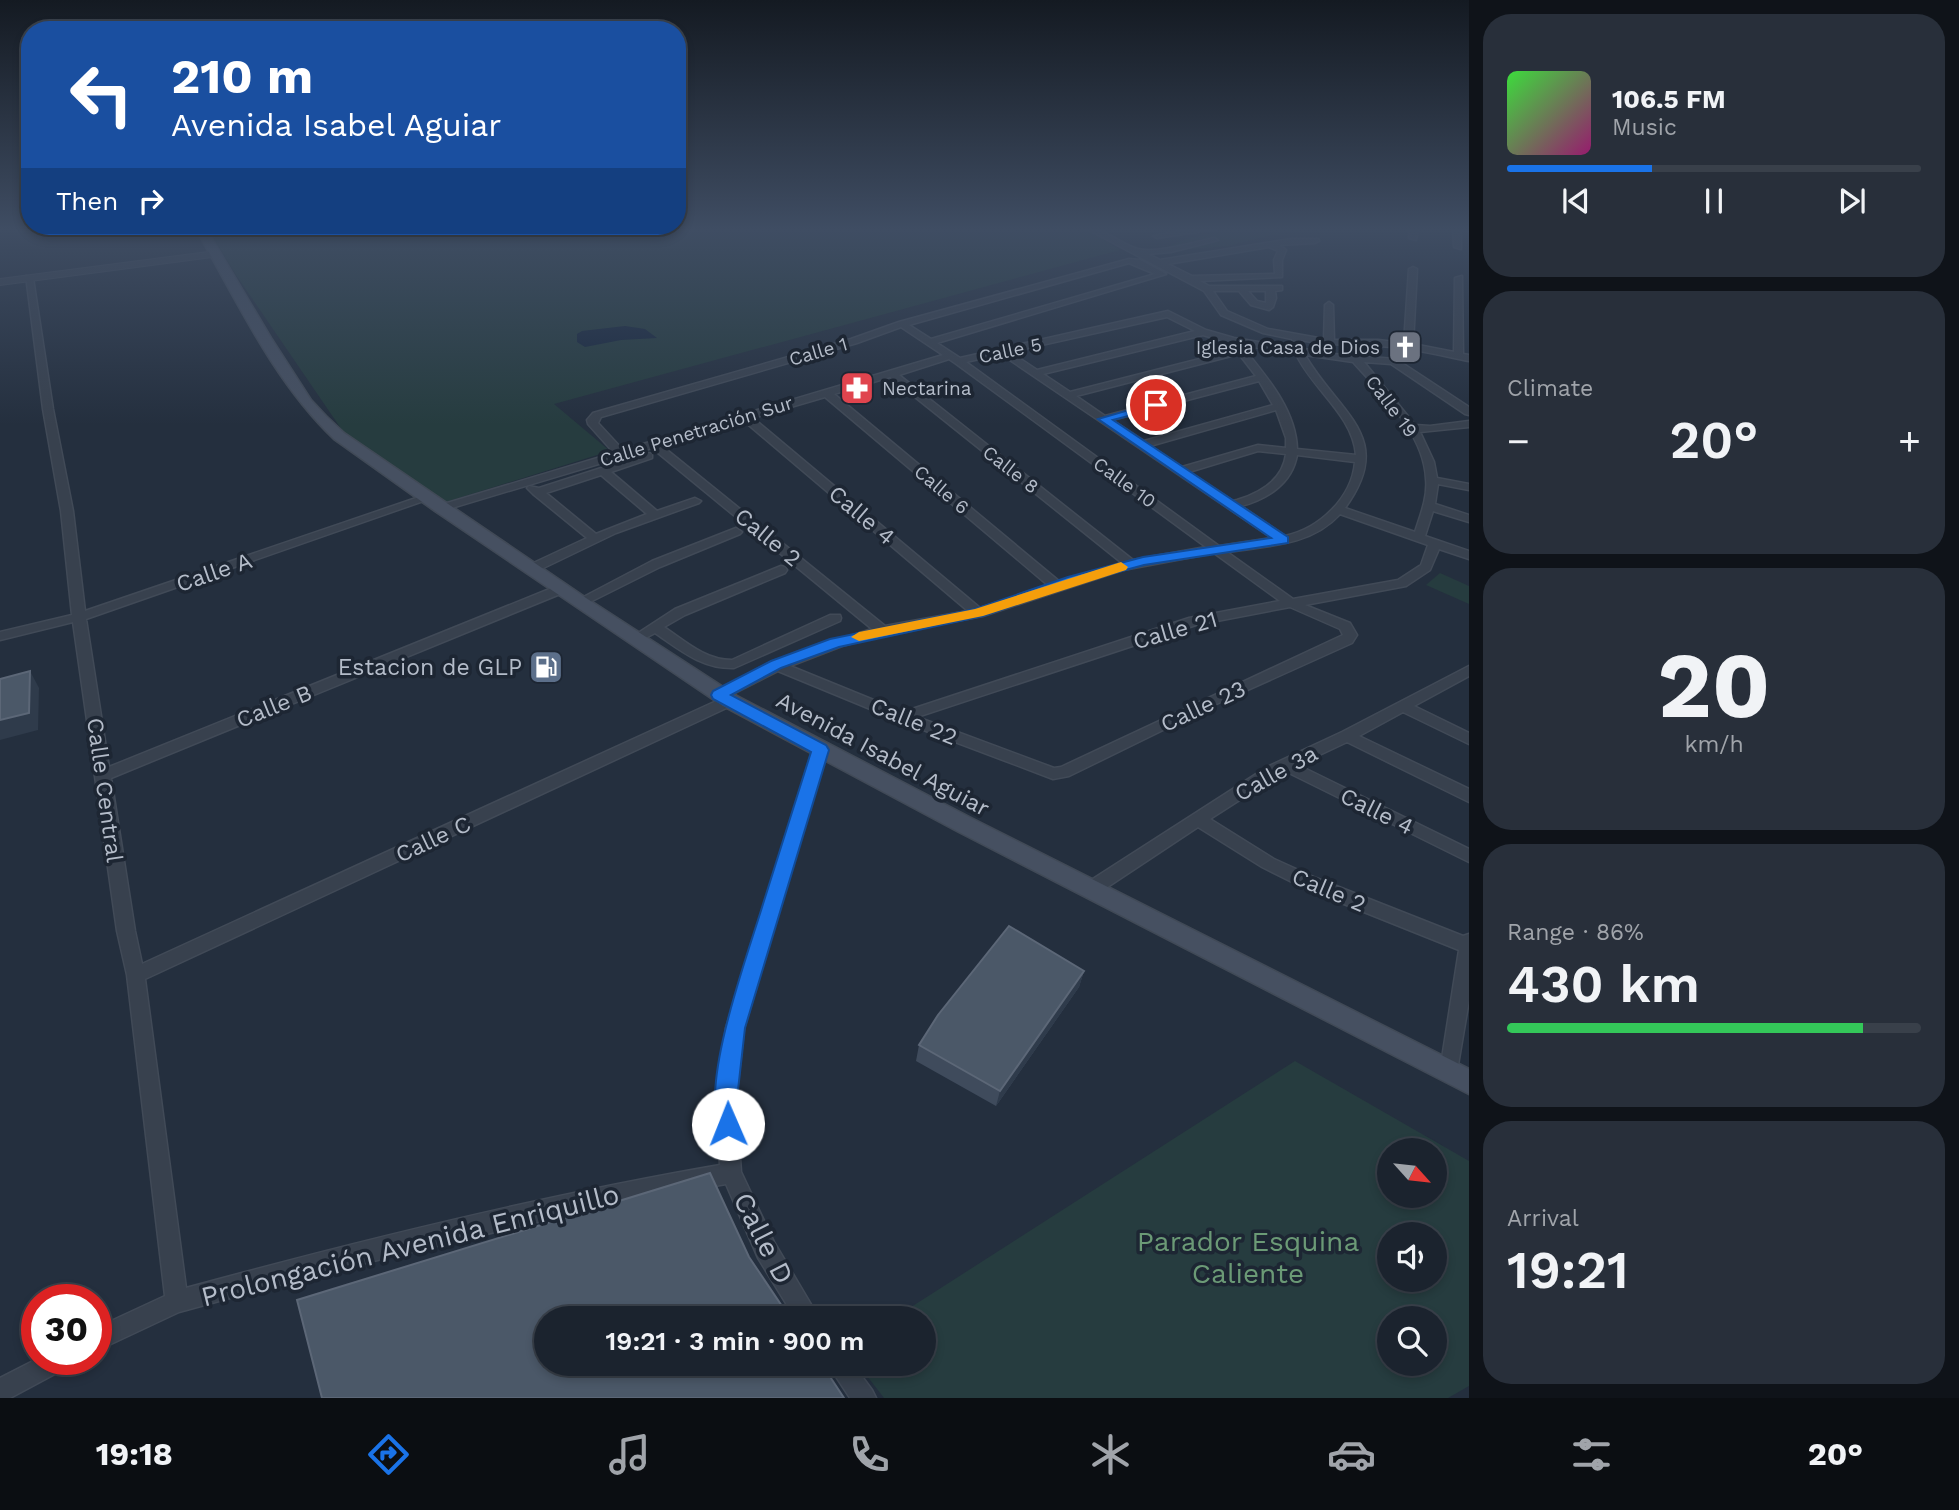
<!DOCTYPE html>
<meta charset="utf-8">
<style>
body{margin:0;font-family:"Work Sans",sans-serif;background:#282f3a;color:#f1f3f6;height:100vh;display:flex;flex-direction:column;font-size:26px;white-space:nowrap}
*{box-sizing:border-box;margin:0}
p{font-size:23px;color:#a0a4aa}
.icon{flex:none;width:38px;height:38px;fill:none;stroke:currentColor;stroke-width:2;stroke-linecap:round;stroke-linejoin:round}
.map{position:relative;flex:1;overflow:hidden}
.details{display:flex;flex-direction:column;gap:14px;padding:14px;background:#0f1319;width:490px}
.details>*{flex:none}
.hud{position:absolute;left:21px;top:21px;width:665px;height:214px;border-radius:28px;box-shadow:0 4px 10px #0003,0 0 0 2px #39404a;background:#1a4fa0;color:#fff;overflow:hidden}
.needle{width:46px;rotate:117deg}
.tools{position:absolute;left:1377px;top:1138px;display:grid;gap:14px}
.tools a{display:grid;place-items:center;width:70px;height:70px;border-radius:50%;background:#1b232e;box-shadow:0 4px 10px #0003,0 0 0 2px #39404a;font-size:35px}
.speed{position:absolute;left:21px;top:1284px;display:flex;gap:14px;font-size:35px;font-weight:700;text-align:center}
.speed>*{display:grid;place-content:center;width:91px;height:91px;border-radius:50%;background:#1b232e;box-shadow:0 4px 10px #0003,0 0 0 2px #39404a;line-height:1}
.speed .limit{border:10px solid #d22;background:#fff;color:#111}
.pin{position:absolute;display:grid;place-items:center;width:60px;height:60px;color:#fff;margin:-30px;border:4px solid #fff;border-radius:50%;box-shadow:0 2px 7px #0007}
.me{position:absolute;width:77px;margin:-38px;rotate:359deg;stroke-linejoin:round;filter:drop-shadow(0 0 5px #0008)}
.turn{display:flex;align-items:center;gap:24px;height:147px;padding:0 35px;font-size:32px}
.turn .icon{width:91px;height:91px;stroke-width:2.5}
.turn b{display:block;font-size:49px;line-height:60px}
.then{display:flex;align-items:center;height:66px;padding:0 35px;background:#0003;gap:14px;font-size:26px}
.big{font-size:52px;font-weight:600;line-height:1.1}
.details .widget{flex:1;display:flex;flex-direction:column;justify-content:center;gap:10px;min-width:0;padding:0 24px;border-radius:28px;background:#282f3a}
.details .dial{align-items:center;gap:0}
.dial b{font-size:91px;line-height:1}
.song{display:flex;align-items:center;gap:21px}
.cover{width:84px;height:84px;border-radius:10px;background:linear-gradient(135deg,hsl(120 70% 55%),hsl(320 70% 35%))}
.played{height:7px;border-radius:4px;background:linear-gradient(90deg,#1a73e8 35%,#39404a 35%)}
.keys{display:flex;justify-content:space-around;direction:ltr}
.heat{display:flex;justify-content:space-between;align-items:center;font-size:38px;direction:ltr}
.charge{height:10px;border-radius:5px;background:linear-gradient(90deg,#34c759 86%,#39404a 0)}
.trip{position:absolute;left:534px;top:1306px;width:402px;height:70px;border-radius:35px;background:#1b232e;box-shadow:0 4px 10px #0003,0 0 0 2px #39404a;font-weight:600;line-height:70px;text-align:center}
.tabs{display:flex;height:112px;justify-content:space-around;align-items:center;background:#0b0e12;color:#a0a4aa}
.tabs .icon{width:49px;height:49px}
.tabs .on{color:#1a73e8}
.tabs b{font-size:32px;color:#f1f3f6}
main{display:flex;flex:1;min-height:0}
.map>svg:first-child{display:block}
.green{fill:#263c3f;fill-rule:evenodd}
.water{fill:#17263c}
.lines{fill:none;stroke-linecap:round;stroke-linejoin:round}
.minor-casing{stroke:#414a57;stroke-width:3}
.tertiary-casing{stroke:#414a57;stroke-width:2}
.secondary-casing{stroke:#414a57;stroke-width:3}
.minor{fill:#38414e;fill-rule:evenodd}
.tertiary{fill:#38414e;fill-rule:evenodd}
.secondary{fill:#465061;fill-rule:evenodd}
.wall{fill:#3f4b5c}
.shaded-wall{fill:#2f3b4b}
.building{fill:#4b5868;stroke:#5c6777;stroke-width:2}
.route{fill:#1a73e8;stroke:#114b97;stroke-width:2}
.slow{fill:#f59e0b}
.labels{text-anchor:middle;stroke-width:7;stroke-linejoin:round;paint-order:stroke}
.far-poi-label{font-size:19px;fill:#b4bcc9;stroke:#1d2633;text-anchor:end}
.far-street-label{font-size:19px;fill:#b4bcc9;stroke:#1d2633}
.street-label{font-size:23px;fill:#b4bcc9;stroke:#1d2633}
.poi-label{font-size:23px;fill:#b4bcc9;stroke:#1d2633;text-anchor:end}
.near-street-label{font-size:28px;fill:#b4bcc9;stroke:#1d2633}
.near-park-label{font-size:28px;fill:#6b9a76;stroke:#1d2633}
</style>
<main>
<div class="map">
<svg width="1469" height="1398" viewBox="0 0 1469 1398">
<rect width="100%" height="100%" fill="#242f3e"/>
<!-- green -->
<g class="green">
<polygon points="208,229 1087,229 1120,250 554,404 610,451 446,502 344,433 236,275"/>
<polygon points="1233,229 1310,229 1271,235 1229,246 1155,252 1186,239"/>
<polygon points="1440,573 1469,586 1469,604 1426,585"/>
<path d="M 1295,1061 L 1469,1161 L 1469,1386 L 1448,1398 L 884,1398 L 857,1363 L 924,1363 L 924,1318 L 894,1318 ZM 1390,1150 L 1435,1150 L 1435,1195 L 1390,1195 ZM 1390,1234 L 1435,1234 L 1435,1279 L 1390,1279 ZM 1390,1318 L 1435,1318 L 1435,1363 L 1390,1363 Z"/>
</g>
<!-- water -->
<polygon class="water" points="625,326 645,329 657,338 621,340 585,347 577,342 577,334 582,331"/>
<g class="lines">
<!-- minor casing -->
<g class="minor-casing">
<g id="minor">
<path d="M 1087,229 C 1107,229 1120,244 1138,249 C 1155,254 1196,242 1214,238 L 1218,240 L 1171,252 L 1148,254 L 1160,260 L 1291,239 L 1318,239 L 1319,241 L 1315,243 L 1279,245 L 1286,250 L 1282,260 L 1282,277 L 1200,281 L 1209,286 L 1282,286 L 1282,290 L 1275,291 L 1276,298 L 1273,307 L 1269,310 L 1251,305 L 1239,291 L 1213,291 L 1227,311 L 1268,329 L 1324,339 L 1325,305 L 1329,302 L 1333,305 L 1334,340 L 1378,340 L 1404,343 L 1409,269 L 1413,267 L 1417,269 L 1413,344 L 1454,352 L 1455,278 L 1462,276 L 1463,354 L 1469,355 L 1469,361 C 1439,355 1408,347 1377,346 C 1351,344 1328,346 1301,340 L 1304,349 L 1341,355 L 1396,359 L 1469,407 L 1469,415 L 1465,414 L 1391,364 L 1364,362 L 1415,425 L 1430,426 L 1469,421 L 1469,427 L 1420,432 L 1434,462 L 1437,478 L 1469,484 L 1469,490 L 1438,484 L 1435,504 L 1469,515 L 1469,522 L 1433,511 L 1425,536 L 1469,551 L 1469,559 L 1439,549 L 1430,570 L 1406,586 L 1305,605 L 1350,623 L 1357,635 L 1352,643 L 1212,706 L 1069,776 L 1053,779 L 897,720 L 778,671 L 725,698 L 735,698 L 737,701 L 735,704 L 145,979 L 186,1288 C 362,1240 540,1196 720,1165 L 716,1099 L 726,1028 L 813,749 L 820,744 L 825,745 L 827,749 L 744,1028 L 736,1099 L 741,1172 L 774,1242 L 819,1318 L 795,1318 L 758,1258 L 726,1184 L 616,1203 L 315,1275 L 179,1312 L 96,1351 L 96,1328 L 165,1296 L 127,975 L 117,931 L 73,622 L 0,640 L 0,632 L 72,615 L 61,511 L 43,409 L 26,276 L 33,278 L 53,409 L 73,511 L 85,611 L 422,496 L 430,496 L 432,498 L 86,619 L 109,767 L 557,586 L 561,585 L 567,589 L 565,592 L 111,778 L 135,931 L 142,964 L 723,698 L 714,698 L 712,695 L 714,692 L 771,662 L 872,629 L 652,448 L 445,510 L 437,510 L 435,508 L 437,506 L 614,453 L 588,424 L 587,420 L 593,413 L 851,339 L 899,322 L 1129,259 L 1140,260 L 1166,274 L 937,343 L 960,358 L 1168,311 L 1206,330 L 1234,338 L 1294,348 L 1292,339 L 1263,333 L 1221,315 L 1204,291 ZM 1269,247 L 1278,251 L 1274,260 L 1275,274 L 1192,276 L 1168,264 ZM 1129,263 L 1155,274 L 931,339 L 909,325 ZM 1248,291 L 1266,291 L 1266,303 L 1257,301 ZM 1167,317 L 1195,331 L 1037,370 L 1010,352 ZM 901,327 L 943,355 L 623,450 L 598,423 L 601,417 L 857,343 ZM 1203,335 L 1230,343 L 1235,350 L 1070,392 L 1043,374 ZM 1241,345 L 1296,354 C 1312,389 1353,415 1356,455 L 1297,449 C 1296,409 1265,375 1241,345 ZM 1001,354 L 1272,538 L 1219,546 L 966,362 ZM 1239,354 L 1256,376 L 1105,416 L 1076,396 ZM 1305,355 L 1353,362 C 1382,395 1424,433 1426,479 C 1428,497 1420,516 1415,532 L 1345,508 C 1397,437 1339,414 1305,355 ZM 949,359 L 955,363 L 1206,547 L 1133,560 L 899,375 ZM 890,377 L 1122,563 L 1060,582 L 834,394 ZM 1259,381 L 1273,405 L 1144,441 L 1112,420 ZM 825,397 L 1049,586 L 980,608 L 753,418 ZM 1276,410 L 1286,438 L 1286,448 L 1258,445 L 1182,467 L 1150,446 ZM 744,421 L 968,611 L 885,626 L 662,446 ZM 1258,451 L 1286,454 C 1283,480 1260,493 1237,500 L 1233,501 L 1189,472 ZM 1297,455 L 1355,462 C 1352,498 1319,529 1285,536 L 1241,506 C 1267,499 1292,484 1297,455 ZM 1340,514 L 1428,545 L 1421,565 L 1398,580 L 1293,599 L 1227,552 C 1267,546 1311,546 1340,514 ZM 1214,553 L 1280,601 L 1189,618 L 903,712 L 790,666 L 842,646 L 881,635 L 983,616 L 1123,570 ZM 1290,607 L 1340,629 L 1343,635 L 1061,767 L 1054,768 L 917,717 L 1196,625 Z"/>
<polygon points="1192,229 1216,229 1157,238 1153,236"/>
<polygon points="1410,229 1418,229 1416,240 1409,238"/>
<polygon points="1453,229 1461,229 1461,249 1454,247"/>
<path d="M 648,453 L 652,454 L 652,458 L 611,472 L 657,511 L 695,498 L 701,501 L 699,503 L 616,533 L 535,572 L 527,572 L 525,569 L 527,566 L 587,538 L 533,494 L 527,488 L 529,486 L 539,488 ZM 601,475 L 647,514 L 596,534 L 546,493 Z"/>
<polygon points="736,528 742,532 740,534 660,567 584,605 580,606 574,602 652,561"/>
<path d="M 781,566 L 785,567 L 787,570 L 785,573 L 685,615 L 664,627 C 685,641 705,660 732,660 L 830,615 L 840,615 L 841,618 L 840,621 L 734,668 C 702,669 680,650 655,633 L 636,643 L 629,639 L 675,609 Z"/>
<polygon points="1469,666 1469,676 1414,706 1469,733 1469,744 1403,712 1359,736 1469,789 1469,802 1347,742 1298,765 1469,849 1469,862 1285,771 1210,819 1274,859 1316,878 1463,936 1469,934 1469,1000 1456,1077 1449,1080 1442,1077 1440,1071 1459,950 1304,888 1262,867 1198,827 1097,894 1091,896 1085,894 1083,889 1085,884 1267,767 1342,732"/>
<polygon points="37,1359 69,1360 66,1368 10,1398 0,1398 0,1378"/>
<polygon points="827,1363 852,1363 872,1390 876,1398 850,1398"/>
</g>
</g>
<!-- tertiary casing -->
<g class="tertiary-casing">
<polygon id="tertiary" points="216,251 220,252 220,256 0,285 0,279"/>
</g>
<!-- secondary casing -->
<g class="secondary-casing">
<path id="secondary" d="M 196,229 L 206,229 L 271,338 L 311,400 L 326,416 L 344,433 L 586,598 L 737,696 L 973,819 L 1469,1069 L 1469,1094 L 957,831 L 723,706 L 435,511 L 334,439 C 274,382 237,301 196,229 Z"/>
</g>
<!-- minor -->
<use href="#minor" class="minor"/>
<!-- tertiary -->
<use href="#tertiary" class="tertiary"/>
<!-- secondary -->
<use href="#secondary" class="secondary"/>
</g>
<!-- wall -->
<polygon class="wall" points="1084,971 1079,987 996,1106 916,1061 919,1045"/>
<!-- shaded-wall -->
<g class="shaded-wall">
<polygon points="30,671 39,688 38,730 0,740 0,720"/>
<polygon points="1084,971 1079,987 996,1106 1000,1091"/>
</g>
<!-- building -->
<g class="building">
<polygon points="30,671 29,713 0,720 0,679"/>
<polygon points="1009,926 1084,971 1000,1091 919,1045 938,1015"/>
<polygon points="710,1173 749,1257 790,1318 546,1318 546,1363 821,1363 844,1398 322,1398 297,1300"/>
</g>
<!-- sky -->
<linearGradient id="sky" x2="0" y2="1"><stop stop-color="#141a22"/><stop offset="0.54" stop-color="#3f4d63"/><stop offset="1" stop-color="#3f4d63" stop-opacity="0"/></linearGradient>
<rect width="1469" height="425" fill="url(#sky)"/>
<!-- route -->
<path class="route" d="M 1156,402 L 1160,403 L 1160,408 L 1113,420 L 1288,537 L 1288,543 L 1144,565 L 1078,583 L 983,616 L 839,647 L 781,668 L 731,695 L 826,745 L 829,750 L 745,1028 L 737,1099 L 739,1124 L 736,1131 L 728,1134 L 720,1131 C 699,1084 748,954 763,904 C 779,853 795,803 811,752 L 713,699 L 711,695 L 713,691 L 771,661 L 830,639 L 975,609 L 1068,577 L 1143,557 L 1271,538 L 1098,419 Z"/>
<!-- slow -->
<polygon class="slow" points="1121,562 1128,567 1126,570 983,616 859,641 851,637 859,632 975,609"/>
<!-- icons -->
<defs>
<g id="church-square" transform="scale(1.75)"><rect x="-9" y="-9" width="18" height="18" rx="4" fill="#6b7280" stroke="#1d2633"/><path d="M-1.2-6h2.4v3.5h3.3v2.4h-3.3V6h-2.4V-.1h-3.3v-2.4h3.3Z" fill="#fff"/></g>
<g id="pharmacy-square" transform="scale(1.75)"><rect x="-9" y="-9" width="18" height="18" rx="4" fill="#e0444e" stroke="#1d2633"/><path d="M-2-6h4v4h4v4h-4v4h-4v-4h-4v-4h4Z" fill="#fff"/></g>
<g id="fuel-square" transform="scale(1.75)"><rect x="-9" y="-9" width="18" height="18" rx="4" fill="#5c6f8a" stroke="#1d2633"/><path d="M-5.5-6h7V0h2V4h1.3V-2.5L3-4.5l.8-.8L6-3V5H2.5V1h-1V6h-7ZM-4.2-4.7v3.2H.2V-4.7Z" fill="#fff"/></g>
</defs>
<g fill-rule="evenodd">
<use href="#church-square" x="1405" y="347"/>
<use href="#pharmacy-square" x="857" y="388"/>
<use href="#fuel-square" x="546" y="667"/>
</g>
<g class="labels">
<!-- far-poi labels -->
<g class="far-poi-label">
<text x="1380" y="354">Iglesia Casa de Dios</text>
<text x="882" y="395" text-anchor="start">Nectarina</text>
</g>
<!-- far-street labels -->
<g class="far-street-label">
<text transform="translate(1010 350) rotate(-12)" y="7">Calle 5</text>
<text transform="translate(818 351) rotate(-16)" y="7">Calle 1</text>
<text transform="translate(1392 406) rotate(53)" y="7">Calle 19</text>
<text transform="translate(696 431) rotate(-17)" y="7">Calle Penetración Sur</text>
<text transform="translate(1011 469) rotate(38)" y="7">Calle 8</text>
<text transform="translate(1125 482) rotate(36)" y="7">Calle 10</text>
<text transform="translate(942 489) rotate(40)" y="7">Calle 6</text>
</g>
<!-- street labels -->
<g class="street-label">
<text transform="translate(862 515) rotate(40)" y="8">Calle 4</text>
<text transform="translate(768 537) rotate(39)" y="8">Calle 2</text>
<text transform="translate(214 572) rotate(-19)" y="8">Calle A</text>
<text transform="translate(1175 630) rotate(-16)" y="8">Calle 21</text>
<text transform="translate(274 706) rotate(-22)" y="8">Calle B</text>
<text transform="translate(1203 706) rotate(-25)" y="8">Calle 23</text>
<text transform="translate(914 721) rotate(22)" y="8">Calle 22</text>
<text transform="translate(883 754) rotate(28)" y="8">Avenida Isabel Aguiar</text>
<text transform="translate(1276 773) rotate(-29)" y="8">Calle 3a</text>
<text transform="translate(105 790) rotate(82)" y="8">Calle Central</text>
<text transform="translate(1377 811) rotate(26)" y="8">Calle 4</text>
<text transform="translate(433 839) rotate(-25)" y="8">Calle C</text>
<text transform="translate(1329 890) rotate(23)" y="8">Calle 2</text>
</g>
<!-- poi labels -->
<g class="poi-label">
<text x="522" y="675">Estacion de GLP</text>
</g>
<!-- near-street labels -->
<g class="near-street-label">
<text transform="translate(764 1238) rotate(63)" y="10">Calle D</text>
<text transform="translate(410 1245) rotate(-14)" y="10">Prolongación Avenida Enriquillo</text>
</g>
<!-- near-park labels -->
<g class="near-park-label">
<text x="1248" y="1251">Parador Esquina<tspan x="1248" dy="32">Caliente</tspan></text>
</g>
</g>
</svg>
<div class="tools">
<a><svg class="needle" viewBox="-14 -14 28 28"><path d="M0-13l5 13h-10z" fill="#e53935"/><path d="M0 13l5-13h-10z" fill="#a0a4aa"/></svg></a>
<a><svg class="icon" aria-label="sound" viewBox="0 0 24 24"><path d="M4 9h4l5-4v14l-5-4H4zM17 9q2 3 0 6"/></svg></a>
<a><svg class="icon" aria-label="search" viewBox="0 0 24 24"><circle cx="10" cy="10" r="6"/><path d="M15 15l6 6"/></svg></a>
</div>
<div class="speed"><div class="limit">30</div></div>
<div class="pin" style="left:1156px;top:405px;background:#d93025"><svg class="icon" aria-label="arrive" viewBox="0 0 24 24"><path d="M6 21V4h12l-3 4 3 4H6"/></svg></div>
<svg class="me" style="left:728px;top:1124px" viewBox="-20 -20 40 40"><circle r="19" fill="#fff"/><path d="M0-13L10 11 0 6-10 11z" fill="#1a73e8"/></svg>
<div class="trip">19:21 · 3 min · 900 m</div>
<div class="hud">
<div class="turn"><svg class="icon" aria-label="left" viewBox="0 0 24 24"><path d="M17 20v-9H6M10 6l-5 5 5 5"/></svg><div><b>210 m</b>Avenida Isabel Aguiar</div></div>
<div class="then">Then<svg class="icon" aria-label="right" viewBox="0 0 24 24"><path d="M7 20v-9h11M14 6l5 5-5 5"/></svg></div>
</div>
</div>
<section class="details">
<div class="widget">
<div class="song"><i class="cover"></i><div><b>106.5 FM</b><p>Music</p></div></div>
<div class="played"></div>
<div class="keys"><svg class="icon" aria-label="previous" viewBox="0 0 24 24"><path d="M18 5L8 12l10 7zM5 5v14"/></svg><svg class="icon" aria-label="pause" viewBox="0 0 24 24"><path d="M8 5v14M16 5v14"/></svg><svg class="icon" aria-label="next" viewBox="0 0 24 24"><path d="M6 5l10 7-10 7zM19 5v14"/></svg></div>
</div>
<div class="widget"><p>Climate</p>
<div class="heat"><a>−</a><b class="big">20°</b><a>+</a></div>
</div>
<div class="widget dial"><b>20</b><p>km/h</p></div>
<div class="widget"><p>Range · 86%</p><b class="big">430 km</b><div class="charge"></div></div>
<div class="widget"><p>Arrival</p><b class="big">19:21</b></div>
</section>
</main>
<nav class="tabs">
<b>19:18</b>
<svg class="icon on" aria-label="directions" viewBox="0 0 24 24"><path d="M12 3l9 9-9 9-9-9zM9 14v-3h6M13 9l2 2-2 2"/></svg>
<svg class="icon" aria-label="music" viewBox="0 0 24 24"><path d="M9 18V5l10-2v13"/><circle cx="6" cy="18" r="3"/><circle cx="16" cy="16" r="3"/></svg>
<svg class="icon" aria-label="phone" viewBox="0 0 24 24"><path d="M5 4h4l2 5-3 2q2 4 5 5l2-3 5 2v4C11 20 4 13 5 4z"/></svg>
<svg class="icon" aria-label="climate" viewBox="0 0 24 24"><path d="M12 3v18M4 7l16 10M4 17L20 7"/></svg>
<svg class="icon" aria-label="car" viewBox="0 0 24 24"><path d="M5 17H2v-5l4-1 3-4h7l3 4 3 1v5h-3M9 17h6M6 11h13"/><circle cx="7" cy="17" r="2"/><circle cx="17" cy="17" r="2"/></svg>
<svg class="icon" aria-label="filters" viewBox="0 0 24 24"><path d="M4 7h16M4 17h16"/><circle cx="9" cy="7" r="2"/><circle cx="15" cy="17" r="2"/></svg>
<b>20°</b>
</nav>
